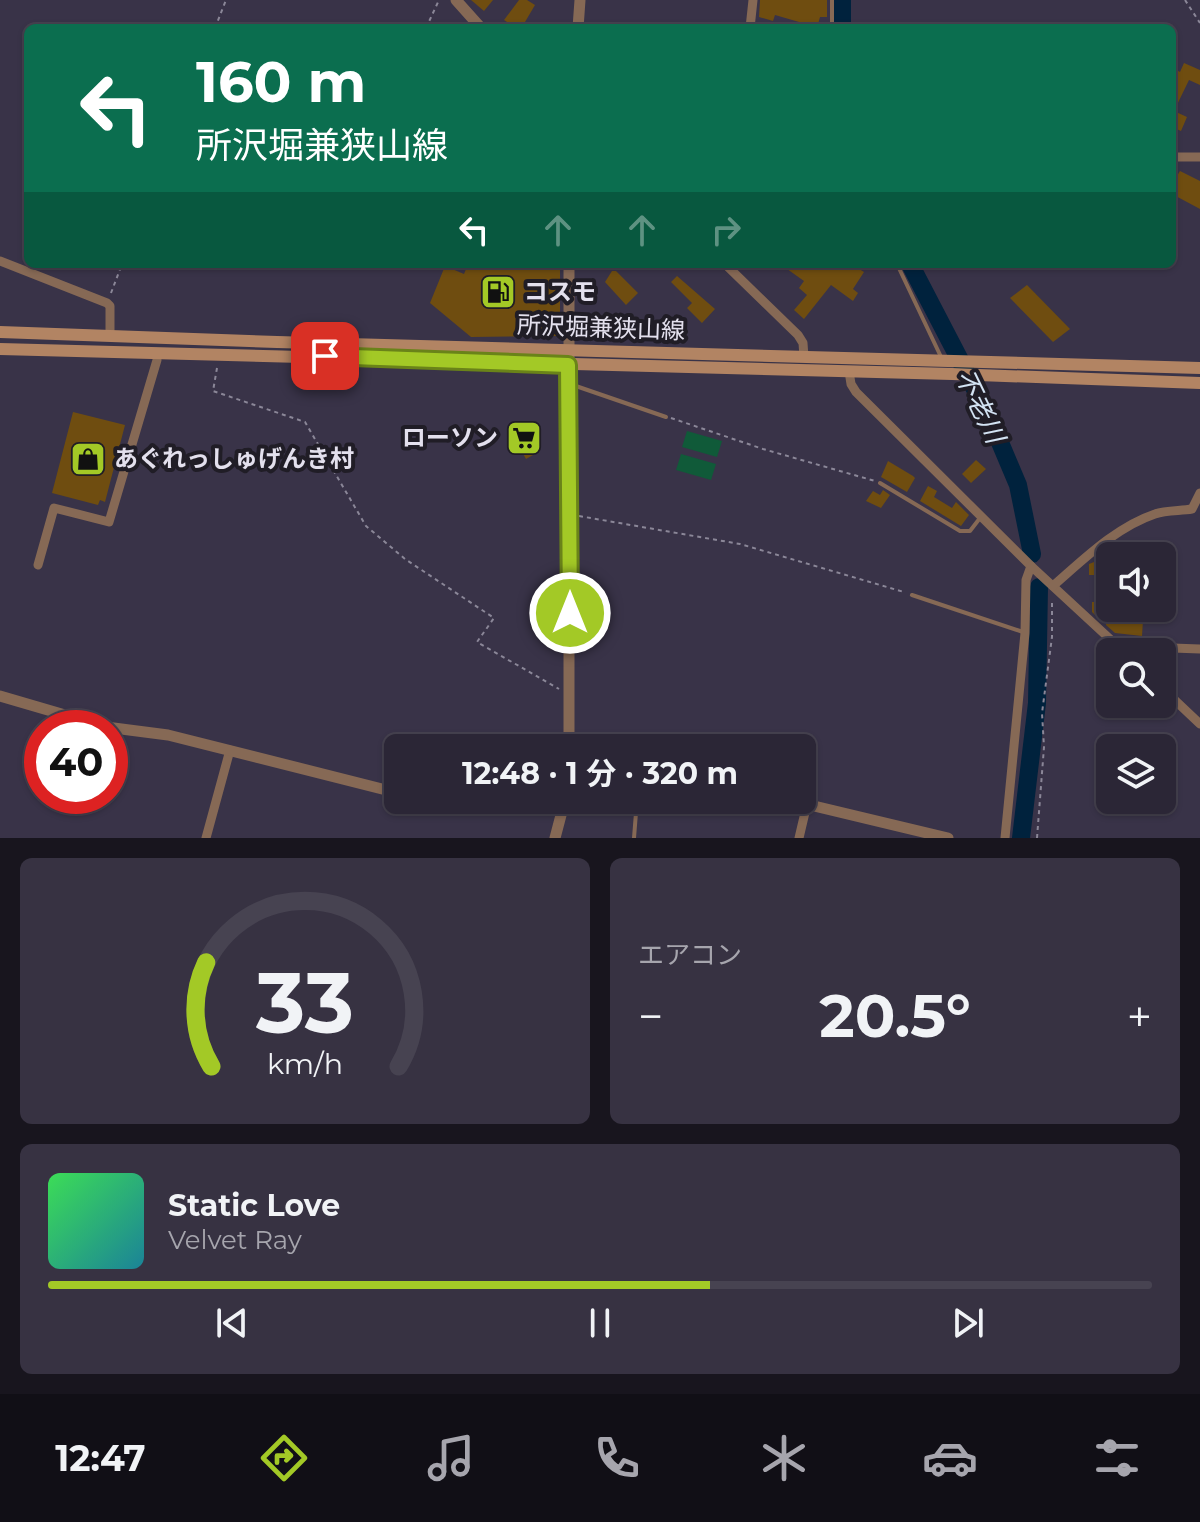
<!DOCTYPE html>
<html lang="ja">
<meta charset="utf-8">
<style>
body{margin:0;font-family:Montserrat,"Noto Sans JP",sans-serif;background:#373242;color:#f1f3f6;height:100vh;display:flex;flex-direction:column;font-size:30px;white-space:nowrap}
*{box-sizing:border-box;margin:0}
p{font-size:26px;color:#a6a5ad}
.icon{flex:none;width:44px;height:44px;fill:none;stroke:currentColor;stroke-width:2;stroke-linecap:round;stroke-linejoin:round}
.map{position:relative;height:838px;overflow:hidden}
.panel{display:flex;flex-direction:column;gap:20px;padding:20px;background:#18151e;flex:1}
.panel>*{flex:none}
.guide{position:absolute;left:24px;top:24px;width:1152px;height:244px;border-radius:12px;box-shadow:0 2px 6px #0004,0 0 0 2px #474351;background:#0b6e4f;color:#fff;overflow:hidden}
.fabs{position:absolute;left:1096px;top:542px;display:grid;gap:16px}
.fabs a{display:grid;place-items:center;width:80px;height:80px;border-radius:12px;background:#2b2636;box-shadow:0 2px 6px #0004,0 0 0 2px #474351;font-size:40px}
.speed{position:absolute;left:24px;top:710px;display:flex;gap:16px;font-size:40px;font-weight:700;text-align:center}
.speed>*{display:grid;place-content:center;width:104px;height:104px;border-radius:50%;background:#2b2636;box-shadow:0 2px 6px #0004,0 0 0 2px #474351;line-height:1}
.speed .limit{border:12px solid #d22;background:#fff;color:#111}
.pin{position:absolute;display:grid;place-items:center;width:68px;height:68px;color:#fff;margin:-34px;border-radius:16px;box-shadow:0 4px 12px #0006}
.me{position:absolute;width:88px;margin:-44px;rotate:0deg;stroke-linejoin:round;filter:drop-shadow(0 0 6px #0008)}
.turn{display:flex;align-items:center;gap:28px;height:168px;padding:0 40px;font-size:36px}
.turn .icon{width:104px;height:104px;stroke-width:2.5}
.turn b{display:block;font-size:56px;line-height:68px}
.lanes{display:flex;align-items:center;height:76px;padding:0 40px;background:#0003;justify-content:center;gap:40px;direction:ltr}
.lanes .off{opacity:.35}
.big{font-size:60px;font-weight:700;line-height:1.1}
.panel .widget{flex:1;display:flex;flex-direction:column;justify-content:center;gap:12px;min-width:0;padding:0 28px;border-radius:12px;background:#373242}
.panel .dial{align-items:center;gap:0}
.dial svg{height:208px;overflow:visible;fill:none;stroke:#474351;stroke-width:7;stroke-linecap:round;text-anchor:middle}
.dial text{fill:#f1f3f6;stroke:none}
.song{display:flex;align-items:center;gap:24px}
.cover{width:96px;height:96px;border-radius:12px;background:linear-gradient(135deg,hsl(130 70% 55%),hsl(190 70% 35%))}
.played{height:8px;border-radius:4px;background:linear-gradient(90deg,#a3c926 60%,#474351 60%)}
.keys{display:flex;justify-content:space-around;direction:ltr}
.heat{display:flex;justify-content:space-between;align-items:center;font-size:44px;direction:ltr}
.panel .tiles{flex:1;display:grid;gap:20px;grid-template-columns:1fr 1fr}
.widget:last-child{grid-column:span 2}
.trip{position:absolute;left:384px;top:734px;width:432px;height:80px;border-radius:12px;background:#2b2636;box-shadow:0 2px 6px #0004,0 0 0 2px #474351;font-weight:700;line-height:80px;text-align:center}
.dock{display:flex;height:128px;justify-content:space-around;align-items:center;background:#110f16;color:#a6a5ad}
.dock .icon{width:56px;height:56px}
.dock .on{color:#a3c926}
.dock b{font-size:36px;color:#f1f3f6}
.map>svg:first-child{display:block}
.green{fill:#105a39}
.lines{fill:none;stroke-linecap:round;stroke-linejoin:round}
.river{stroke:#00223d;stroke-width:18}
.building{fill:#6f4d10}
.path{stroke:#8b8798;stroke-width:2;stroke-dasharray:4 4;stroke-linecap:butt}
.service{stroke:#866955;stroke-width:4}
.minor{stroke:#866955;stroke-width:9}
.tertiary{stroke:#866955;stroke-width:11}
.secondary{stroke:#b28463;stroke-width:12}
.route-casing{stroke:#6a8319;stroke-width:20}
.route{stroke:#a3c926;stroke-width:14}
.labels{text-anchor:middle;stroke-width:8;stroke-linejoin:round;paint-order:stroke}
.poi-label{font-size:24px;font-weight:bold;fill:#e3e0ed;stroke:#201d26;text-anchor:start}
.street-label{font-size:24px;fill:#e3e0ed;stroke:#201d26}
.water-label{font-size:26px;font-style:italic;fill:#d3e3f3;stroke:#201d26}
</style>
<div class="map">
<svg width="1200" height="838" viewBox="0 0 1200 838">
<rect width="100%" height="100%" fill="#393348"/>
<!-- green -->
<g class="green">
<polygon points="687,431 722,441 717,457 682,447"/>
<polygon points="681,454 716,464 711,480 676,470"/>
</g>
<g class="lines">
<!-- river -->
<g class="river">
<polyline points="842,28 842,0"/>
<polyline points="910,264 988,414 1018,485 1032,554"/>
<polyline points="1021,838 1037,703 1039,587"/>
</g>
</g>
<!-- building -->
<g class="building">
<polygon points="471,0 493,0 484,11"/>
<polygon points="519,0 527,0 535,5 525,22 535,28 516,28 504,20"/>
<polygon points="760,0 827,0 827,17 820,17 817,28 805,28 806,24 775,15 773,21 759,17"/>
<polygon points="1184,63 1200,70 1200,85 1189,80 1174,111 1187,117 1181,131 1172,127 1172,76 1175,69 1180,72"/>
<polygon points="1180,171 1200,181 1200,209 1172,194 1172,184"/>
<polygon points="468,264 560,264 560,336 471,337 430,303 445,266 464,274"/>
<polygon points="780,264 851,264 864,272 853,289 858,293 853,301 831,285 804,319 794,310 807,295 799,288 804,281"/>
<polygon points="612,271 616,271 638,293 626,305 605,282"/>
<polygon points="677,276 715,309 702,323 687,308 692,303 671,282"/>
<polygon points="1027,285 1070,329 1053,342 1010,298"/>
<polygon points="73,412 125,425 105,502 100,500 98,505 52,493"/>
<polygon points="526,424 540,451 526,459 511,432"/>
<polygon points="976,460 986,469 971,483 962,474"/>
<polygon points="888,461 913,476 915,478 907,492 881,477"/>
<polygon points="928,486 937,491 934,497 952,508 956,502 969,515 961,526 920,501"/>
<polygon points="883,490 890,495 881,508 866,501 873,491 880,495"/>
<polygon points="1094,562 1107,563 1106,575 1089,575 1089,564"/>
<polygon points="1101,576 1110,577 1110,594 1101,594"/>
<polygon points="1092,602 1105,602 1105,616 1096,616 1092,612"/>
<polygon points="1107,617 1143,620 1142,636 1115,633 1106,625"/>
</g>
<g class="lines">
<!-- path -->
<g class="path">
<polyline points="1185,0 1200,23"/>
<polyline points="215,28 226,0"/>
<polyline points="426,28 439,0"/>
<polyline points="111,293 122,264"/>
<polyline points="217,368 213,391 305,422 366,526 405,559 494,618 477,642 559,689"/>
<polyline points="671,418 763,449 875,481"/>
<polyline points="579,516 740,544 904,592"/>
<polyline points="1037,838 1044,747 1042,713 1052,637 1052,600"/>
</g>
<!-- service -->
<g class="service">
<polyline points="832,0 832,28"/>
<polyline points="897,264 942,359"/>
<polyline points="570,384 666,417"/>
<polyline points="880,483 960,531 970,531 980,518"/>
<polyline points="912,595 1023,632"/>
<polyline points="634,838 637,800"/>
</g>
<!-- minor -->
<g class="minor">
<polyline points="750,28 753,0"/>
<polyline points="1172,157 1200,157"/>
<polyline points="0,261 107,303 110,306 110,336"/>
<polyline points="725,264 798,335 803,343 804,357"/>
<polyline points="849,371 851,384 856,392 1031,566 1026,580 1025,633 1005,838"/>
<polyline points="38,565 54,508 109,522 157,360"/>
<polyline points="1031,566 1124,652"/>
<path d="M 1053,586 C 1083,560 1116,527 1155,514 C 1166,510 1180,511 1192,509 L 1200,493"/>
<polyline points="1118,646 1200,649"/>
<polyline points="1162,688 1200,724"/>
<polyline points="206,838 230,750"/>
<polyline points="799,838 807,804"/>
</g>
<!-- tertiary -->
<g class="tertiary">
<polyline points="456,0 481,28"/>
<polyline points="578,28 580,0"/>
<polyline points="0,696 106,727 168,735 398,793"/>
<polyline points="569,748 569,264"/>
<polyline points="789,800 948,838"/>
<polyline points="555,838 565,800"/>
</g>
<!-- secondary -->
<g class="secondary">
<polyline points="0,332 277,342 1200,368"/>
<polyline points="0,349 952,374 1200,383"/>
</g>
</g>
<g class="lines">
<!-- route casing -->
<g class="route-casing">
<polyline id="route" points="325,356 568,365 570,613"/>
</g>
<!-- route -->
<use href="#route" class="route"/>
</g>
<!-- icons -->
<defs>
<g id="fuel-square" transform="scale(1.8)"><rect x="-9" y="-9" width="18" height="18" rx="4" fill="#a3c926" stroke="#201d26"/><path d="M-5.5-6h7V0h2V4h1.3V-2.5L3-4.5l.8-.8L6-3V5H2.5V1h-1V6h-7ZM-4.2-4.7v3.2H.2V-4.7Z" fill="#111"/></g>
<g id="supermarket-square" transform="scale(1.8)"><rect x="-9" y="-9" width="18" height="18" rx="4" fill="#a3c926" stroke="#201d26"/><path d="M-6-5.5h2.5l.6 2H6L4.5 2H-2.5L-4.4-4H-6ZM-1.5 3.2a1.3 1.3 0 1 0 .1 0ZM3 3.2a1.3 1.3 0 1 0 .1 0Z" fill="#111"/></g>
<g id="shop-square" transform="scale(1.8)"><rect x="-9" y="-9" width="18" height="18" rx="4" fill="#a3c926" stroke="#201d26"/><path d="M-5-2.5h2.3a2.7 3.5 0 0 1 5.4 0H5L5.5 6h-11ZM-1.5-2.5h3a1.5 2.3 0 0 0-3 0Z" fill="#111"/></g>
</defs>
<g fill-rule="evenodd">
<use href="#fuel-square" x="498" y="292"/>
<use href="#supermarket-square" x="524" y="438"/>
<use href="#shop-square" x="88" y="459"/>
</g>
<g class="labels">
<!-- poi labels -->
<g class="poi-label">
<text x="524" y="300">コスモ</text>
<text x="498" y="446" text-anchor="end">ローソン</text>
<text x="114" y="467">あぐれっしゅげんき村</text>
</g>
<!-- street labels -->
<g class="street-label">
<text transform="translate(601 328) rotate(2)" y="8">所沢堀兼狭山線</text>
</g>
<!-- water labels -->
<g class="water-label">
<text transform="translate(980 406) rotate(64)" y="9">不老川</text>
</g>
</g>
</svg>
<div class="fabs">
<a><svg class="icon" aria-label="sound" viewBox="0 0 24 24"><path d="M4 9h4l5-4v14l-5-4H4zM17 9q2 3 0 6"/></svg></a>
<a><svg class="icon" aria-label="search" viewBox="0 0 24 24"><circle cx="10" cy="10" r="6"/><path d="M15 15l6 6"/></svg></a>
<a><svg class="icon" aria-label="layers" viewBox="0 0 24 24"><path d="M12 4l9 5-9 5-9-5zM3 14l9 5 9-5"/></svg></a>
</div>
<div class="speed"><div class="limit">40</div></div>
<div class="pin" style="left:325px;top:356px;background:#d93025"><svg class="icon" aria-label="arrive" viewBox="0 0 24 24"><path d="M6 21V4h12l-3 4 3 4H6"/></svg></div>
<svg class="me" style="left:570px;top:613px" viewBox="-20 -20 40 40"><circle r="17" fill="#a3c926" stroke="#fff" stroke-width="3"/><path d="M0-11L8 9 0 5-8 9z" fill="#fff"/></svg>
<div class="trip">12:48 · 1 分 · 320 m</div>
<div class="guide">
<div class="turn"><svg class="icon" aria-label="left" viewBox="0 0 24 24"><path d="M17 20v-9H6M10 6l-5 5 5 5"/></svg><div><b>160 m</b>所沢堀兼狭山線</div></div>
<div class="lanes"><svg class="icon" aria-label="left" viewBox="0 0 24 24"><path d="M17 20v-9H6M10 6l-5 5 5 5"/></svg><svg class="icon off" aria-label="ahead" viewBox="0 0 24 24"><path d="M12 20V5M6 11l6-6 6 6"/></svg><svg class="icon off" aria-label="ahead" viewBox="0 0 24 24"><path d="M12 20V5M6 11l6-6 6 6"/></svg><svg class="icon off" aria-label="right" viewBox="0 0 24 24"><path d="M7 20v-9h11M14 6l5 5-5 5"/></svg></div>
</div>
</div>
<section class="panel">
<div class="tiles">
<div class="widget dial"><svg viewBox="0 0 100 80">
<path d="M14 69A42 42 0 1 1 86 69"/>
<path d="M14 69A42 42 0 0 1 12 29" stroke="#a3c926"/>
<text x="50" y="56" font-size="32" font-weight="700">33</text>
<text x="50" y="72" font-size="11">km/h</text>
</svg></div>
<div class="widget"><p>エアコン</p>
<div class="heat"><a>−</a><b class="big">20.5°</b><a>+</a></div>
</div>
<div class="widget">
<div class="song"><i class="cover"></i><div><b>Static Love</b><p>Velvet Ray</p></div></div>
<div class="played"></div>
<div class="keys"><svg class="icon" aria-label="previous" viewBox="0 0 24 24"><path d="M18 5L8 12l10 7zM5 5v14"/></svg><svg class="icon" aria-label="pause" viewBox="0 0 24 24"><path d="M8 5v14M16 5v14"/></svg><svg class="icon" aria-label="next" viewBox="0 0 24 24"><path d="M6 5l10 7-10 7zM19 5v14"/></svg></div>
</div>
</div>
</section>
<nav class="dock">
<b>12:47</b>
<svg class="icon on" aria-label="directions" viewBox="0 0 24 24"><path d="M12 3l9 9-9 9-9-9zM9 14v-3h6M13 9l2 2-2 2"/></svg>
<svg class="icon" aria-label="music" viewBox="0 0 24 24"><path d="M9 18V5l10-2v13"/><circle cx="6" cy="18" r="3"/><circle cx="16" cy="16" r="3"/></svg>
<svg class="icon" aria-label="phone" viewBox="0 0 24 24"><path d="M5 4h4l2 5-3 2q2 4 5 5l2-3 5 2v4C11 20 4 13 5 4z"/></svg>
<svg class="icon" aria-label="climate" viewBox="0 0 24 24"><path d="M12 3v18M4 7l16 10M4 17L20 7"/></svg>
<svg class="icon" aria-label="car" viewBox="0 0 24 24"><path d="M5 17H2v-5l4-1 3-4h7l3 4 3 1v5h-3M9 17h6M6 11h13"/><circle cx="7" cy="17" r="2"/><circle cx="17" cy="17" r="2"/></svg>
<svg class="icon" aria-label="filters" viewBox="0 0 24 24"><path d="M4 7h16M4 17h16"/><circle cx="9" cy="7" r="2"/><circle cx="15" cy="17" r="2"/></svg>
</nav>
